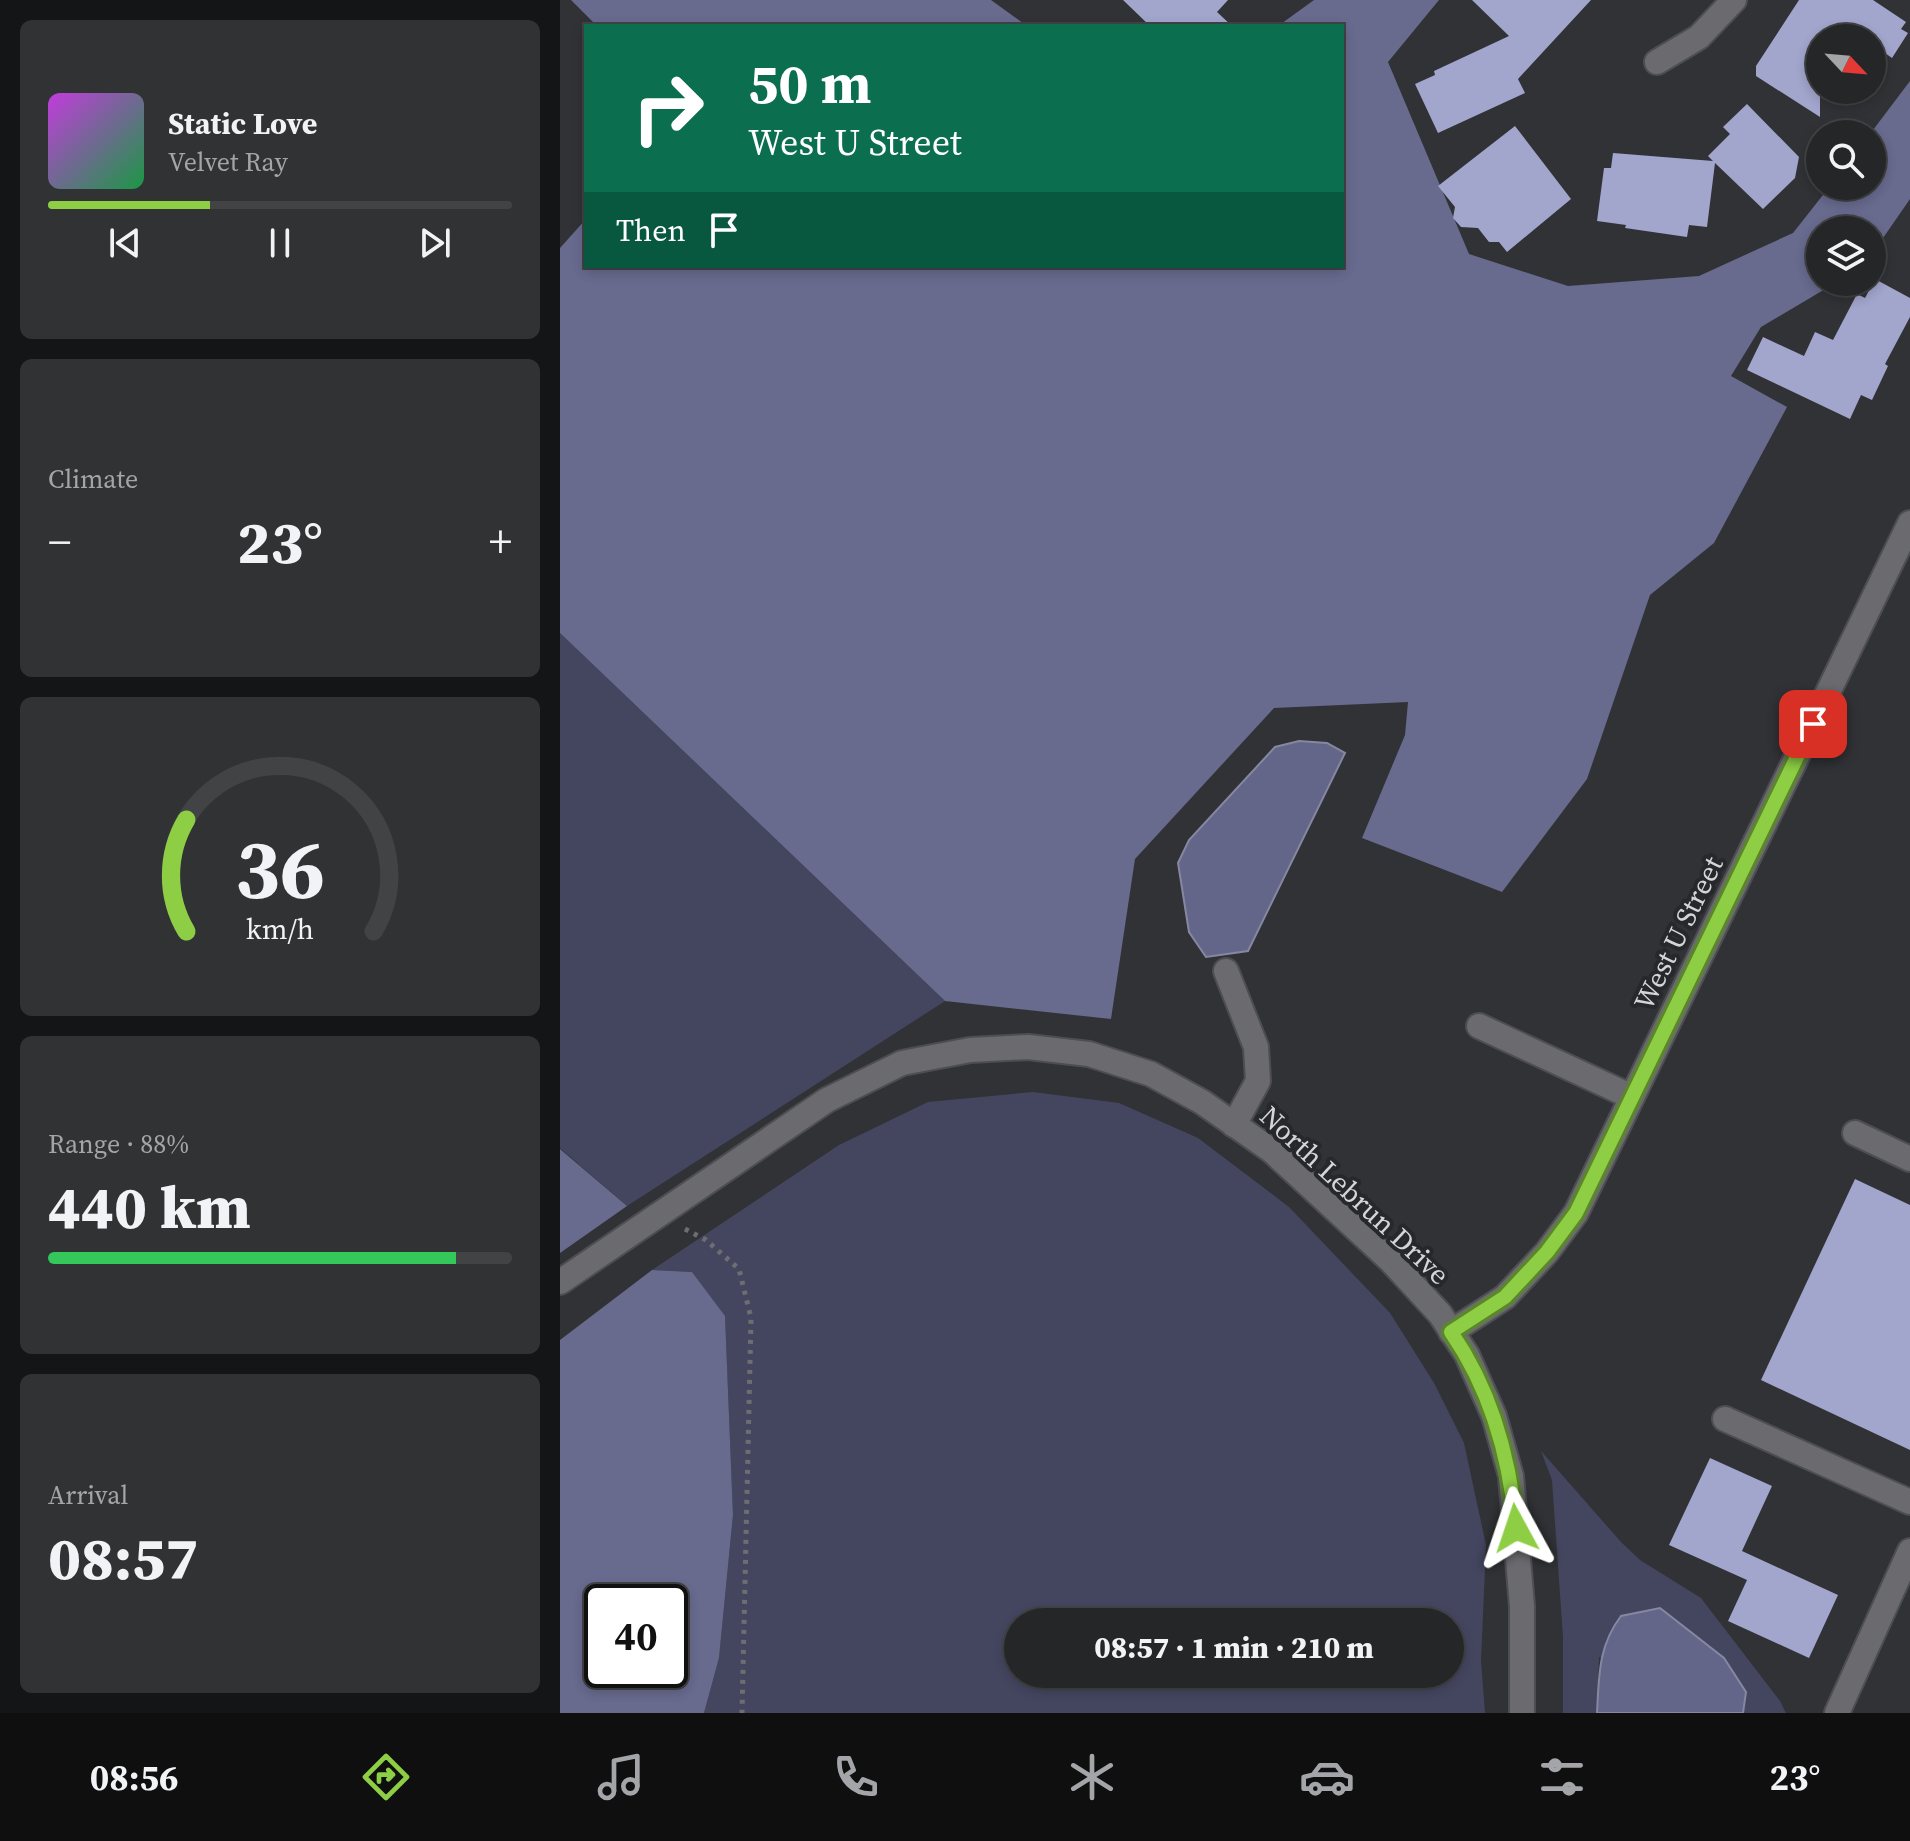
<!DOCTYPE html>
<meta charset="utf-8">
<style>
body{margin:0;font-family:"Source Serif 4",serif;background:#313234;color:#f1f3f6;height:100vh;display:flex;flex-direction:column;font-size:30px;white-space:nowrap}
*{box-sizing:border-box;margin:0}
p{font-size:26px;color:#a3a5a8}
.icon{flex:none;width:44px;height:44px;fill:none;stroke:currentColor;stroke-width:2;stroke-linecap:round;stroke-linejoin:round}
.map{position:relative;flex:1;overflow:hidden}
.details{display:flex;flex-direction:column;gap:20px;padding:20px;background:#141516;width:560px}
.details>*{flex:none}
.guide{position:absolute;left:24px;top:24px;width:760px;height:244px;border-radius:0px;box-shadow:0 4px 12px #0003,0 0 0 2px #424345;background:#0b6e4f;color:#fff;overflow:hidden}
.needle{width:52px;rotate:116deg}
.tools{position:absolute;left:1246px;top:24px;display:grid;gap:16px}
.tools a{display:grid;place-items:center;width:80px;height:80px;border-radius:50%;background:#252628;box-shadow:0 4px 12px #0003,0 0 0 2px #424345;font-size:40px}
.speed{position:absolute;left:24px;top:1584px;display:flex;gap:16px;font-size:40px;font-weight:700;text-align:center}
.speed>*{display:grid;place-content:center;width:104px;height:104px;border-radius:50%;background:#252628;box-shadow:0 4px 12px #0003,0 0 0 2px #424345;line-height:1}
.speed .limit{border:4px solid #111;border-radius:12px;background:#fff;color:#111}
.pin{position:absolute;display:grid;place-items:center;width:68px;height:68px;color:#fff;margin:-34px;border-radius:16px;box-shadow:0 4px 12px #0006}
.me{position:absolute;width:88px;margin:-44px;rotate:355deg;stroke-linejoin:round;filter:drop-shadow(0 0 6px #0008)}
.turn{display:flex;align-items:center;gap:28px;height:168px;padding:0 32px;font-size:36px}
.turn .icon{width:104px;height:104px;stroke-width:2.5}
.turn b{display:block;font-size:56px;line-height:68px}
.then{display:flex;align-items:center;height:76px;padding:0 32px;background:#0003;gap:16px;font-size:30px}
.big{font-size:60px;font-weight:800;line-height:1.1}
.details .card{flex:1;display:flex;flex-direction:column;justify-content:center;gap:12px;min-width:0;padding:0 28px;border-radius:12px;background:#313234}
.details .dial{align-items:center;gap:0}
.dial svg{height:208px;overflow:visible;fill:none;stroke:#424345;stroke-width:7;stroke-linecap:round;text-anchor:middle}
.dial text{fill:#f1f3f6;stroke:none}
.song{display:flex;align-items:center;gap:24px}
.cover{width:96px;height:96px;border-radius:12px;background:linear-gradient(135deg,hsl(290 70% 55%),hsl(140 70% 35%))}
.played{height:8px;border-radius:4px;background:linear-gradient(90deg,#8dce44 35%,#424345 35%)}
.keys{display:flex;justify-content:space-around;direction:ltr}
.heat{display:flex;justify-content:space-between;align-items:center;font-size:44px;direction:ltr}
.charge{height:12px;border-radius:6px;background:linear-gradient(90deg,#34c759 88%,#424345 0)}
.trip{position:absolute;left:444px;top:1608px;width:460px;height:80px;border-radius:40px;background:#252628;box-shadow:0 4px 12px #0003,0 0 0 2px #424345;font-weight:800;line-height:80px;text-align:center}
.tab-bar{display:flex;height:128px;justify-content:space-around;align-items:center;background:#0f0f10;color:#a3a5a8}
.tab-bar .icon{width:56px;height:56px}
.tab-bar .selected{color:#8dce44}
.tab-bar b{font-size:36px;color:#f1f3f6}
main{display:flex;flex:1;min-height:0}
.map>svg:first-child{display:block}
.green{fill:#444660;fill-rule:evenodd}
.forest{fill:#686a8e;fill-rule:evenodd}
.water{fill:#646689;stroke:#8687a1;stroke-width:2}
.building{fill:#a2a5cc}
.lines{fill:none;stroke-linecap:round;stroke-linejoin:round}
.minor-casing{stroke:#4d4e52;stroke-width:28}
.path{stroke:#6d6e72;stroke-width:5;stroke-dasharray:4 6;stroke-linecap:butt}
.minor{stroke:#6a6a6f;stroke-width:24}
.route-casing{stroke:#5c862c;stroke-width:20}
.route{stroke:#8dce44;stroke-width:14}
.labels{text-anchor:middle;stroke-width:8;stroke-linejoin:round;paint-order:stroke}
.street-label{font-size:28px;fill:#d4d5d8;stroke:#27282c}
</style>
<main>
<section class="details">
<div class="card">
<div class="song"><i class="cover"></i><div><b>Static Love</b><p>Velvet Ray</p></div></div>
<div class="played"></div>
<div class="keys"><svg class="icon" aria-label="previous" viewBox="0 0 24 24"><path d="M18 5L8 12l10 7zM5 5v14"/></svg><svg class="icon" aria-label="pause" viewBox="0 0 24 24"><path d="M8 5v14M16 5v14"/></svg><svg class="icon" aria-label="next" viewBox="0 0 24 24"><path d="M6 5l10 7-10 7zM19 5v14"/></svg></div>
</div>
<div class="card"><p>Climate</p>
<div class="heat"><a>−</a><b class="big">23°</b><a>+</a></div>
</div>
<div class="card dial"><svg viewBox="0 0 100 80">
<path d="M14 69A42 42 0 1 1 86 69"/>
<path d="M14 69A42 42 0 0 1 14 26" stroke="#8dce44"/>
<text x="50" y="56" font-size="32" font-weight="700">36</text>
<text x="50" y="72" font-size="11">km/h</text>
</svg></div>
<div class="card"><p>Range · 88%</p><b class="big">440 km</b><div class="charge"></div></div>
<div class="card"><p>Arrival</p><b class="big">08:57</b></div>
</section>
<div class="map">
<svg width="1350" height="1713" viewBox="0 0 1350 1713">
<rect width="100%" height="100%" fill="#313236"/>
<!-- green -->
<g class="green">
<polygon points="0,633 385,1001 67,1206 0,1148"/>
<path d="M 473,1092 L 559,1103 L 638,1138 L 729,1207 L 830,1313 L 874,1383 L 904,1443 L 926,1545 L 921,1661 L 925,1713 L 144,1713 L 159,1658 L 173,1515 L 165,1317 L 132,1272 L 92,1270 L 279,1145 L 368,1102 ZM 458,1622 L 890,1622 L 890,1674 L 458,1674 Z"/>
<polygon points="981,1451 1061,1542 1080,1560 1141,1598 1220,1701 1226,1713 1183,1713 1186,1692 1039,1657 1037,1713 1003,1713 1003,1637 992,1480"/>
</g>
<!-- forest -->
<g class="forest">
<polygon points="11,0 431,0 467,26 37,26"/>
<polygon points="754,0 879,0 828,62 909,254 1008,286 1139,276 1233,233 1270,186 1312,186 1310,134 1350,81 1350,199 1312,254 1312,230 1260,230 1260,282 1277,282 1201,327 1171,376 1227,407 1154,543 1090,595 1027,779 942,892 802,838 845,735 848,702 714,708 575,859 551,1019 385,1001 0,633 0,248 26,219 26,266 782,266 782,26 718,26"/>
<polygon points="0,1149 67,1206 0,1253"/>
<path d="M 92,1270 L 132,1272 L 165,1316 L 173,1515 L 159,1658 L 144,1713 L 0,1713 L 0,1340 ZM 42,1602 L 110,1602 L 110,1670 L 42,1670 Z"/>
</g>
<!-- water -->
<g class="water">
<polygon points="739,741 767,743 785,753 688,951 646,957 629,932 618,863 629,840 715,747"/>
<path d="M 1100,1608 L 1164,1658 L 1186,1692 L 1183,1713 L 1037,1713 C 1039,1677 1038,1646 1061,1616 Z"/>
</g>
<!-- building -->
<g class="building">
<polygon points="563,0 668,0 657,12 672,26 590,26"/>
<polygon points="912,0 1031,0 958,79 965,93 878,133 855,84 875,75 874,71 949,36"/>
<polygon points="1239,0 1313,0 1346,22 1341,29 1348,33 1332,58 1312,44 1312,38 1260,38 1260,117 1196,76 1196,66"/>
<polygon points="1187,104 1239,157 1235,178 1203,209 1155,163 1147,227 1129,225 1127,237 1065,228 1066,225 1037,221 1044,168 1051,168 1053,153 1153,161 1148,156 1170,134 1163,127"/>
<polygon points="955,126 1011,199 947,252 939,242 929,242 918,228 901,227 893,218 895,207 878,186"/>
<polygon points="1315,279 1350,298 1350,317 1325,364 1328,366 1312,400 1301,395 1290,419 1187,370 1203,337 1244,356 1255,332 1273,340 1297,294 1305,298"/>
<polygon points="1295,1179 1350,1205 1350,1450 1201,1380"/>
<polygon points="1150,1458 1212,1486 1182,1551 1278,1595 1249,1658 1168,1621 1187,1580 1109,1545"/>
</g>
<g class="lines">
<!-- minor casing -->
<g class="minor-casing">
<g id="minor">
<polyline points="1097,62 1139,37 1174,0"/>
<polyline points="666,971 696,1047 698,1081 674,1125"/>
<polyline points="919,1026 1072,1097"/>
<polyline points="1295,1133 1350,1159"/>
<polyline points="0,1282 267,1100 342,1063 410,1050 468,1047 529,1054 591,1074 642,1102 712,1151 831,1261 880,1314 907,1355 934,1416 951,1476 962,1606 962,1713"/>
<polyline points="891,1332 945,1297 987,1252 1016,1213 1350,523"/>
<polyline points="1165,1419 1350,1502"/>
<polyline points="1277,1713 1350,1551"/>
</g>
</g>
<!-- path -->
<polyline class="path" points="125,1229 146,1240 179,1269 191,1318 182,1713"/>
<!-- minor -->
<use href="#minor" class="minor"/>
</g>
<g class="lines">
<!-- route casing -->
<g class="route-casing">
<path id="route" d="M 956,1528 C 950,1458 931,1390 891,1332 L 945,1297 L 987,1252 L 1016,1213 L 1253,724"/>
</g>
<!-- route -->
<use href="#route" class="route"/>
</g>
<g class="labels">
<!-- street labels -->
<g class="street-label">
<text transform="translate(1118 933) rotate(-64)" y="10">West U Street</text>
<text transform="translate(795 1195) rotate(43)" y="10">North Lebrun Drive</text>
</g>
</g>
</svg>
<div class="tools">
<a><svg class="needle" viewBox="-14 -14 28 28"><path d="M0-13l5 13h-10z" fill="#e53935"/><path d="M0 13l5-13h-10z" fill="#a3a5a8"/></svg></a>
<a><svg class="icon" aria-label="search" viewBox="0 0 24 24"><circle cx="10" cy="10" r="6"/><path d="M15 15l6 6"/></svg></a>
<a><svg class="icon" aria-label="layers" viewBox="0 0 24 24"><path d="M12 4l9 5-9 5-9-5zM3 14l9 5 9-5"/></svg></a>
</div>
<div class="speed"><div class="limit">40</div></div>
<div class="pin" style="left:1253px;top:724px;background:#d93025"><svg class="icon" aria-label="arrive" viewBox="0 0 24 24"><path d="M6 21V4h12l-3 4 3 4H6"/></svg></div>
<svg class="me" style="left:956px;top:1528px" viewBox="-20 -20 40 40"><path d="M0-17L14 15 0 8-14 15z" fill="#8dce44" stroke="#fff" stroke-width="4"/></svg>
<div class="trip">08:57 · 1 min · 210 m</div>
<div class="guide">
<div class="turn"><svg class="icon" aria-label="right" viewBox="0 0 24 24"><path d="M7 20v-9h11M14 6l5 5-5 5"/></svg><div><b>50 m</b>West U Street</div></div>
<div class="then">Then<svg class="icon" aria-label="arrive" viewBox="0 0 24 24"><path d="M6 21V4h12l-3 4 3 4H6"/></svg></div>
</div>
</div>
</main>
<nav class="tab-bar">
<b>08:56</b>
<svg class="icon selected" aria-label="directions" viewBox="0 0 24 24"><path d="M12 3l9 9-9 9-9-9zM9 14v-3h6M13 9l2 2-2 2"/></svg>
<svg class="icon" aria-label="music" viewBox="0 0 24 24"><path d="M9 18V5l10-2v13"/><circle cx="6" cy="18" r="3"/><circle cx="16" cy="16" r="3"/></svg>
<svg class="icon" aria-label="phone" viewBox="0 0 24 24"><path d="M5 4h4l2 5-3 2q2 4 5 5l2-3 5 2v4C11 20 4 13 5 4z"/></svg>
<svg class="icon" aria-label="climate" viewBox="0 0 24 24"><path d="M12 3v18M4 7l16 10M4 17L20 7"/></svg>
<svg class="icon" aria-label="car" viewBox="0 0 24 24"><path d="M5 17H2v-5l4-1 3-4h7l3 4 3 1v5h-3M9 17h6M6 11h13"/><circle cx="7" cy="17" r="2"/><circle cx="17" cy="17" r="2"/></svg>
<svg class="icon" aria-label="filters" viewBox="0 0 24 24"><path d="M4 7h16M4 17h16"/><circle cx="9" cy="7" r="2"/><circle cx="15" cy="17" r="2"/></svg>
<b>23°</b>
</nav>
